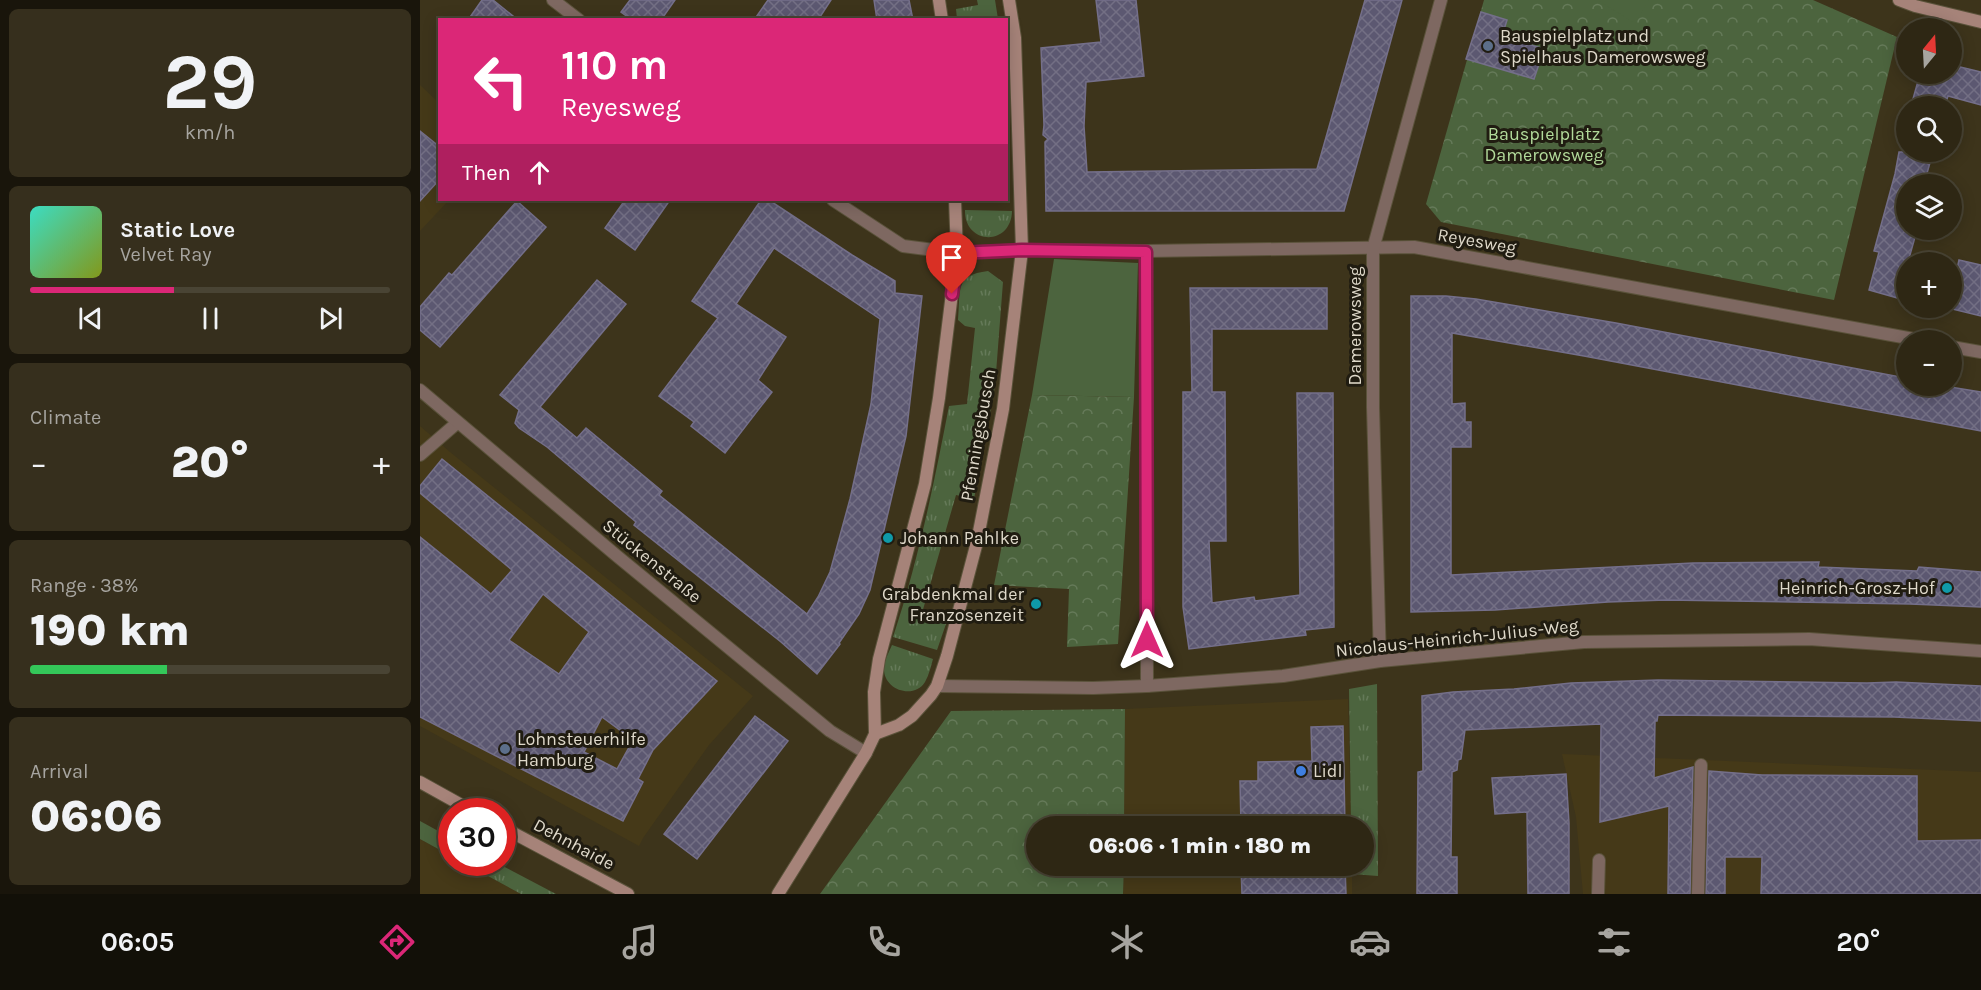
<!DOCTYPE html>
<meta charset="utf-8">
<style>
body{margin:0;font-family:Karla,sans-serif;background:#362f1d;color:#f1f3f6;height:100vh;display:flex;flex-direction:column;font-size:22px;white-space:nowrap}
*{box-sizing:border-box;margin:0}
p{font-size:20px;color:#a7a5a0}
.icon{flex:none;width:33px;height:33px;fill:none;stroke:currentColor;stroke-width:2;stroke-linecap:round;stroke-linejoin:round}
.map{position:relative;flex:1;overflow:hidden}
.drawer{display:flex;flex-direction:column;gap:9px;padding:9px;background:#19150b;width:420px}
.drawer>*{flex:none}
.hud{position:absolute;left:18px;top:18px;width:570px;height:183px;border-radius:0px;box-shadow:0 3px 15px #0003,0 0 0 2px #494434;background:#db2777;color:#fff;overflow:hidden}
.needle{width:39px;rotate:18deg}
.buttons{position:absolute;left:1476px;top:18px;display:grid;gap:12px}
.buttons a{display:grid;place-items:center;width:66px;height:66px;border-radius:50%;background:#2e2714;box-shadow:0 3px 15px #0003,0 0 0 2px #494434;font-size:30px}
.speed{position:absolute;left:18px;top:798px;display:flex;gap:12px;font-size:30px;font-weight:700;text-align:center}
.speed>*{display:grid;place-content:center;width:78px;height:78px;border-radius:50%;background:#2e2714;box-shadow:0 3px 15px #0003,0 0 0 2px #494434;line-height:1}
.speed .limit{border:9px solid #d22;background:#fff;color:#111}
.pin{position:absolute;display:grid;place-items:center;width:51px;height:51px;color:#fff;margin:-62px -26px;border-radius:50% 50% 50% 0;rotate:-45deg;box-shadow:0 0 6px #0007}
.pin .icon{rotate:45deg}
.me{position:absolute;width:66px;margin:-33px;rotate:0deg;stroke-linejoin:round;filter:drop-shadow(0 0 4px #0008)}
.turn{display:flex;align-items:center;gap:21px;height:126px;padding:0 24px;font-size:27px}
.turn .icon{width:78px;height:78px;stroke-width:2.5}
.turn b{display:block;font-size:42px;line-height:51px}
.then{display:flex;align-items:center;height:57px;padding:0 24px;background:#0003;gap:12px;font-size:22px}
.big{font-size:45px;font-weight:800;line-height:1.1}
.drawer .widget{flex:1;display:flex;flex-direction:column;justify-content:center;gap:9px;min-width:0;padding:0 21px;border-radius:9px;background:#362f1d}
.drawer .dial{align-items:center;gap:0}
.dial b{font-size:78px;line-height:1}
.song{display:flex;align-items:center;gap:18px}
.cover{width:72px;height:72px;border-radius:9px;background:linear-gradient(135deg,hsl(170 70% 55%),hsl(70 70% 35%))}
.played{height:6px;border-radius:3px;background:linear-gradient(90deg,#db2777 40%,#494434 40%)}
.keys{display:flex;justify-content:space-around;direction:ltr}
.heat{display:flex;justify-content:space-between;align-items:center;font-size:33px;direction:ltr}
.charge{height:9px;border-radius:4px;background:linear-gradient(90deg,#34c759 38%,#494434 0)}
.trip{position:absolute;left:606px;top:816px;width:348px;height:60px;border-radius:30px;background:#2e2714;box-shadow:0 3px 15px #0003,0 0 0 2px #494434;font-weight:800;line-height:60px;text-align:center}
.menu{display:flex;height:96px;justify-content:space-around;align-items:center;background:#121008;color:#a7a5a0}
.menu .icon{width:42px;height:42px}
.menu .current{color:#db2777}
.menu b{font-size:27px;color:#f1f3f6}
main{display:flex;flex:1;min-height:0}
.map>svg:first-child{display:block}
.built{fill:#453918}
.grass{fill:url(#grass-tufts)}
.forest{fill:url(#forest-crowns)}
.pitch{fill:#4c643e}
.building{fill:url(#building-cross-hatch);stroke:#746f8a;stroke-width:1.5;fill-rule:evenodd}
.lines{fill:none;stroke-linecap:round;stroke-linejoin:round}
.lane-casing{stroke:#5a523a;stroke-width:14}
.street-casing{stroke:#5a523a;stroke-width:14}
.secondary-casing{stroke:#5a523a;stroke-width:14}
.lane{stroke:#7e6861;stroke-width:12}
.street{stroke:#7e6861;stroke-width:12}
.secondary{stroke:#a68379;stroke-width:12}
.route-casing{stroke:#8e194d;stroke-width:15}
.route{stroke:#db2777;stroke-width:10}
.service-dot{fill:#5c6f8a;stroke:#201c11;stroke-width:2}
.culture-dot{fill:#0f9aa8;stroke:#201c11;stroke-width:2}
.shop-dot{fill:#3f7fe0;stroke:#201c11;stroke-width:2}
.labels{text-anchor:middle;stroke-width:6;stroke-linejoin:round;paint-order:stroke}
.poi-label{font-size:18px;fill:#dfd9ca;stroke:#201c11;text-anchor:start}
.park-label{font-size:18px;fill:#b2da9a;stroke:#201c11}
.street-label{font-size:18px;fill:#dfd9ca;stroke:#201c11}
</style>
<main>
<section class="drawer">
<div class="widget dial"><b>29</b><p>km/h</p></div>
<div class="widget">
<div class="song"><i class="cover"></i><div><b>Static Love</b><p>Velvet Ray</p></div></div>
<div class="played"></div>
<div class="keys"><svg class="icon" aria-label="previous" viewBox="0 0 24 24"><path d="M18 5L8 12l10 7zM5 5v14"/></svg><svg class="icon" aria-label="pause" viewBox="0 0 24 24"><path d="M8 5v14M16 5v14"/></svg><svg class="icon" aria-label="next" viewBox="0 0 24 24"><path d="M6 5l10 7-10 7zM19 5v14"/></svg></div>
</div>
<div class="widget"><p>Climate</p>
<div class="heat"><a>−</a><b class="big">20°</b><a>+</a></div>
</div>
<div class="widget"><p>Range · 38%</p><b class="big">190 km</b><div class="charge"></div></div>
<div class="widget"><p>Arrival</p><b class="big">06:06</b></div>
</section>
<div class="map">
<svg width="1561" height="894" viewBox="0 0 1561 894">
<defs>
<pattern id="grass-tufts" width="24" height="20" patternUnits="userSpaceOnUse" patternTransform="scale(1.5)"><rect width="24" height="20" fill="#4c643e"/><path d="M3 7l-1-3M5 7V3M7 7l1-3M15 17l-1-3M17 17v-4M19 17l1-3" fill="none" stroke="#657a59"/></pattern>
<pattern id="forest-crowns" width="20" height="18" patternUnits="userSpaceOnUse" patternTransform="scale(1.5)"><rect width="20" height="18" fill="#4c643e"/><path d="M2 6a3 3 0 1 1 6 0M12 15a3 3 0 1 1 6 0" fill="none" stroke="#657a59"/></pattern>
<pattern id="building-cross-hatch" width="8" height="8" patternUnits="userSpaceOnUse" patternTransform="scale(1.5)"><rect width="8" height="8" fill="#5c5871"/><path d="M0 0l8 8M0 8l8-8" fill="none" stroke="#736f84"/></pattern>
</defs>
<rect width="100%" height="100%" fill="#3d341b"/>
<!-- built -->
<g class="built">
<polygon points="0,85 19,103 20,200 29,200 0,231"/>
<polygon points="0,426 30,452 333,696 289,745 223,838 219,846 0,726"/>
<polygon points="928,699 931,826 704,826 705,709"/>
<polygon points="1142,754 1561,772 1561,894 1163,894 1156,817"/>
<polygon points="0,839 31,856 32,862 44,863 101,894 0,894"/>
<polygon points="704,866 932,866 932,894 703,894"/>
</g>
<!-- grass -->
<g class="grass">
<polygon points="557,0 575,0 578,19 537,19 536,9 558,5"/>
<path d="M 545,210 L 592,211 C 591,247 544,245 545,210 Z"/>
<path d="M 568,271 L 583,282 L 575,386 L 554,499 L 536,495 L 502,613 L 527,621 L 517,650 L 473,637 C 498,562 514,484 529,406 L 547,404 L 555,328 L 545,326 L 538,320 C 541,290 534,275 568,271 Z"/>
<path d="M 472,645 L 513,659 C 511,666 509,675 505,682 C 494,700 463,690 464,668 C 464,661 469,652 472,645 Z"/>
<polygon points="957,684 958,876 932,874 932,866 944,866 944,826 931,826 929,689"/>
<polygon points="0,821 31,838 31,856 0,839"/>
<polygon points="44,863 77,863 136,894 101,894"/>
</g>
<!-- forest -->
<g class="forest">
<polygon points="1064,0 1393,0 1477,37 1414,300 1021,222 1006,204"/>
<polygon points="612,395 714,397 698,644 647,647 649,589 574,585"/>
<polygon points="705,709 704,826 616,826 616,866 704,866 703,894 400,894 531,711"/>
</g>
<!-- pitch -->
<g class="pitch">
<polygon points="1177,0 1229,0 1215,23"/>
<polygon points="634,259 718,263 714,397 612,395"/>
</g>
<!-- building -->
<g class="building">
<polygon points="62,0 73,0 98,20 48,20"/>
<polygon points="210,0 255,0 241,20 212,20 201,12"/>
<polygon points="348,0 411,0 398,20 334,20"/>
<polygon points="454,0 489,0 493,20 457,20"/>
<polygon points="676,0 716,0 724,76 666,82 664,126 667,172 897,169 945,0 982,0 924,211 626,211 625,142 628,139 623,135 624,125 621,48 681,42"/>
<polygon points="1061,12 1087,20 1082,36 1124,49 1114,79 1046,59"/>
<polygon points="1532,65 1561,72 1561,105 1528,96 1525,106 1491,106 1500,74 1532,74"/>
<polygon points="0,131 20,147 20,179 0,201"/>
<polygon points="1479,152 1513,152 1504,184 1486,184 1486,230 1497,230 1488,262 1486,262 1486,280 1481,299 1449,290 1459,252 1454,251 1475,174"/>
<polygon points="205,200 250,200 215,250 185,228"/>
<polygon points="341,200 349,200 432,255 475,281 475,293 502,296 486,436 450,590 439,614 419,643 420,644 397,674 361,642 214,525 216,522 127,447 99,428 95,423 99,410 80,395 177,280 206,304 120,407 157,438 166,428 242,491 239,495 387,614 398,597 410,572 430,499 451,404 460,319 354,248 316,304 366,337 338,380 352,392 305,453 271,426 274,422 239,396 298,318 272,301"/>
<polygon points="97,201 126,227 20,347 0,330 0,307 29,273 32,275"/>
<polygon points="1539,260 1561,265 1561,316 1532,309 1532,292"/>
<polygon points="770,288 907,288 907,329 792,329 792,392 805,392 806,541 789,541 792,603 834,597 835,601 880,595 877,393 913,393 914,627 885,630 886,635 769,649 763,607 763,392 772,392"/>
<polygon points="991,296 1026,296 1056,299 1196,323 1486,378 1486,386 1524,386 1561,392 1561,431 1164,356 1032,333 1032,404 1045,403 1045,422 1051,422 1051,447 1031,447 1031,575 1273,563 1399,562 1398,567 1497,571 1499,567 1561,572 1561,607 1490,604 1246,600 1188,602 1075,610 991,612"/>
<path d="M 22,459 L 297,681 L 233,750 L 218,779 L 223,782 L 203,821 L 0,717 L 0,537 L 71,594 L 92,570 L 0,493 L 0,486 ZM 123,594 L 169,632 L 139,674 L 89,640 ZM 182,717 L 213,740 L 197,769 L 164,752 Z"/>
<polygon points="1238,680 1447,683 1476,682 1561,686 1561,721 1474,717 1238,715 1237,721 1235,721 1234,778 1273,767 1270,894 1248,894 1249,806 1180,822 1181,724 1045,730 1041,759 1038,760 1037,770 1032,772 1031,857 1037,857 1037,894 997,894 998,772 1003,771 1002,696 1033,692 1094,689 1151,683"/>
<polygon points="335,716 368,741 277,859 244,834"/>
<polygon points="923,726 925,826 821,826 820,781 838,781 838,762 892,761 891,727"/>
<polygon points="1289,771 1342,775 1497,776 1497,841 1561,840 1561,894 1341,894 1342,857 1305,857 1305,894 1286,894"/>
<polygon points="1146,774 1149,823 1149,894 1108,894 1107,812 1075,814 1072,778"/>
<polygon points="821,866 925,866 926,894 822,894"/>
</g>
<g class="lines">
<!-- lane casing -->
<g class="lane-casing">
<g id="lane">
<polyline points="0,455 37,423"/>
<polyline points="1178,894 1179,860"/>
<polyline points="1278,894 1281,765"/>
</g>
</g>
<!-- street casing -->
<g class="street-casing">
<g id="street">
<polyline points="133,0 159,20"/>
<polyline points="413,200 483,246 537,253"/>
<polyline points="602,250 726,251 994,247 1499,340"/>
<polyline points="726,251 727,686"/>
<polyline points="1532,347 1561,352"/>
<polyline points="0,390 197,556 410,731 446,753"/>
<polyline points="960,661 953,407 953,249 1021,0"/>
<polyline points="517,686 673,688 727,686 863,676 960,661 1164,642 1389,639 1561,651"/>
</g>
</g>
<!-- secondary casing -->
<g class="secondary-casing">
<g id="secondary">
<polyline points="519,0 522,20"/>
<polyline points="1479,0 1495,6 1561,22"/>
<polyline points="537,253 602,250"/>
<polyline points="455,734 479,725 492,716 511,695 517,686 527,656 557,542 583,409 602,250 595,38 589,0"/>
<polyline points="0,782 54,812"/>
<polyline points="82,827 208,894"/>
<polyline points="358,894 446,753 455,734 454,692 459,659 505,484 519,398 537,253 535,200"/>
</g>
</g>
<!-- lane -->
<use href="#lane" class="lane"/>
<!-- street -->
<use href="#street" class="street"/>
<!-- secondary -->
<use href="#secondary" class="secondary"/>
</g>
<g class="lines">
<!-- route casing -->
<g class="route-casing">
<polyline id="route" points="532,294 537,253 602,250 726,252 727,640"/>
</g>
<!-- route -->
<use href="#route" class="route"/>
</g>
<!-- markers -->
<g class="service-dot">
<circle cx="1068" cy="46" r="6"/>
<circle cx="85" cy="749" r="6"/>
</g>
<g class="culture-dot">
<circle cx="468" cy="538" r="6"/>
<circle cx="1527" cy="588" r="6"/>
<circle cx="616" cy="604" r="6"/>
</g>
<circle class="shop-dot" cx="881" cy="771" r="6"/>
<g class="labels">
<!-- poi labels -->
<g class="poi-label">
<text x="1080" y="42">Bauspielplatz und<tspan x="1080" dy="21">Spielhaus Damerowsweg</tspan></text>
<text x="480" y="544">Johann Pahlke</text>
<text x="1515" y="594" text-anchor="end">Heinrich-Grosz-Hof</text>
<text x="604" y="600" text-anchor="end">Grabdenkmal der<tspan x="604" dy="21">Franzosenzeit</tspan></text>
<text x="97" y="745">Lohnsteuerhilfe<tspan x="97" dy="21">Hamburg</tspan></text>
<text x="893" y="777">Lidl</text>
</g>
<!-- park labels -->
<g class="park-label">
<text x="1124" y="140">Bauspielplatz<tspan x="1124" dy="21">Damerowsweg</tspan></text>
</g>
<!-- street labels -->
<g class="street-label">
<text transform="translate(1057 241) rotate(10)" y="6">Reyesweg</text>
<text transform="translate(935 326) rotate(-90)" y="6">Damerowsweg</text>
<text transform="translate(558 435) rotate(-80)" y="6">Pfenningsbusch</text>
<text transform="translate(232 561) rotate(39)" y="6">Stückenstraße</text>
<text transform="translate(1037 638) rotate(-6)" y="6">Nicolaus-Heinrich-Julius-Weg</text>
<text transform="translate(154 844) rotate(28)" y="6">Dehnhaide</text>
</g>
</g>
</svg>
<div class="buttons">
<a><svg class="needle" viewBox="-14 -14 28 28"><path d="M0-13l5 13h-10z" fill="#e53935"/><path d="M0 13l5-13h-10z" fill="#a7a5a0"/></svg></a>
<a><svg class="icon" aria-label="search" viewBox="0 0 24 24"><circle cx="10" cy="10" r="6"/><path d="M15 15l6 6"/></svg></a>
<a><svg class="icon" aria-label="layers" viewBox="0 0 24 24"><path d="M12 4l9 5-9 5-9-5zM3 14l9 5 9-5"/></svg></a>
<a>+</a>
<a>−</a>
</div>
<div class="speed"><div class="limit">30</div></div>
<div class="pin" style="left:532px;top:294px;background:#d93025"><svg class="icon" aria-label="arrive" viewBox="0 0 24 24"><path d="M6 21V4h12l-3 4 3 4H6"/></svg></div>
<svg class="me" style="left:727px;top:640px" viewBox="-20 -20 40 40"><path d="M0-17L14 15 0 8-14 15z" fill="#db2777" stroke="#fff" stroke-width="4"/></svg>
<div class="trip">06:06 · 1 min · 180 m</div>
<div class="hud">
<div class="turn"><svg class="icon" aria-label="left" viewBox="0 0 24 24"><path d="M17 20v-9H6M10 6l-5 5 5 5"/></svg><div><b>110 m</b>Reyesweg</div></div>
<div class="then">Then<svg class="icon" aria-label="ahead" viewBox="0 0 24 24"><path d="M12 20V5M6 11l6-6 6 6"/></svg></div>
</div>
</div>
</main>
<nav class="menu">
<b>06:05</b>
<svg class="icon current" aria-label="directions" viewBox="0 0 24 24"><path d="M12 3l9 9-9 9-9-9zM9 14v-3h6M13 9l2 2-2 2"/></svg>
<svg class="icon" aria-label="music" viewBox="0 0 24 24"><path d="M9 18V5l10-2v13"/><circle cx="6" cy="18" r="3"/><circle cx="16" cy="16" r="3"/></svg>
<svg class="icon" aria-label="phone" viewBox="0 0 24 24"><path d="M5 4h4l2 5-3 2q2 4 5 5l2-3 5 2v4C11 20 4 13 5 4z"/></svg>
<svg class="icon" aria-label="climate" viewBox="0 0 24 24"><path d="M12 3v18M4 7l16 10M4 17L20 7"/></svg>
<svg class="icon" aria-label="car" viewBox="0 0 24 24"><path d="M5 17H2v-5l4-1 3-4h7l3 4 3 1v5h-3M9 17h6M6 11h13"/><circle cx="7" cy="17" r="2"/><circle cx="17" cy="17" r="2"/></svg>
<svg class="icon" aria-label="filters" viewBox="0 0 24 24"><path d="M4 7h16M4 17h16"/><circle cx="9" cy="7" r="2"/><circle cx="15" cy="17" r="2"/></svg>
<b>20°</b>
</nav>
